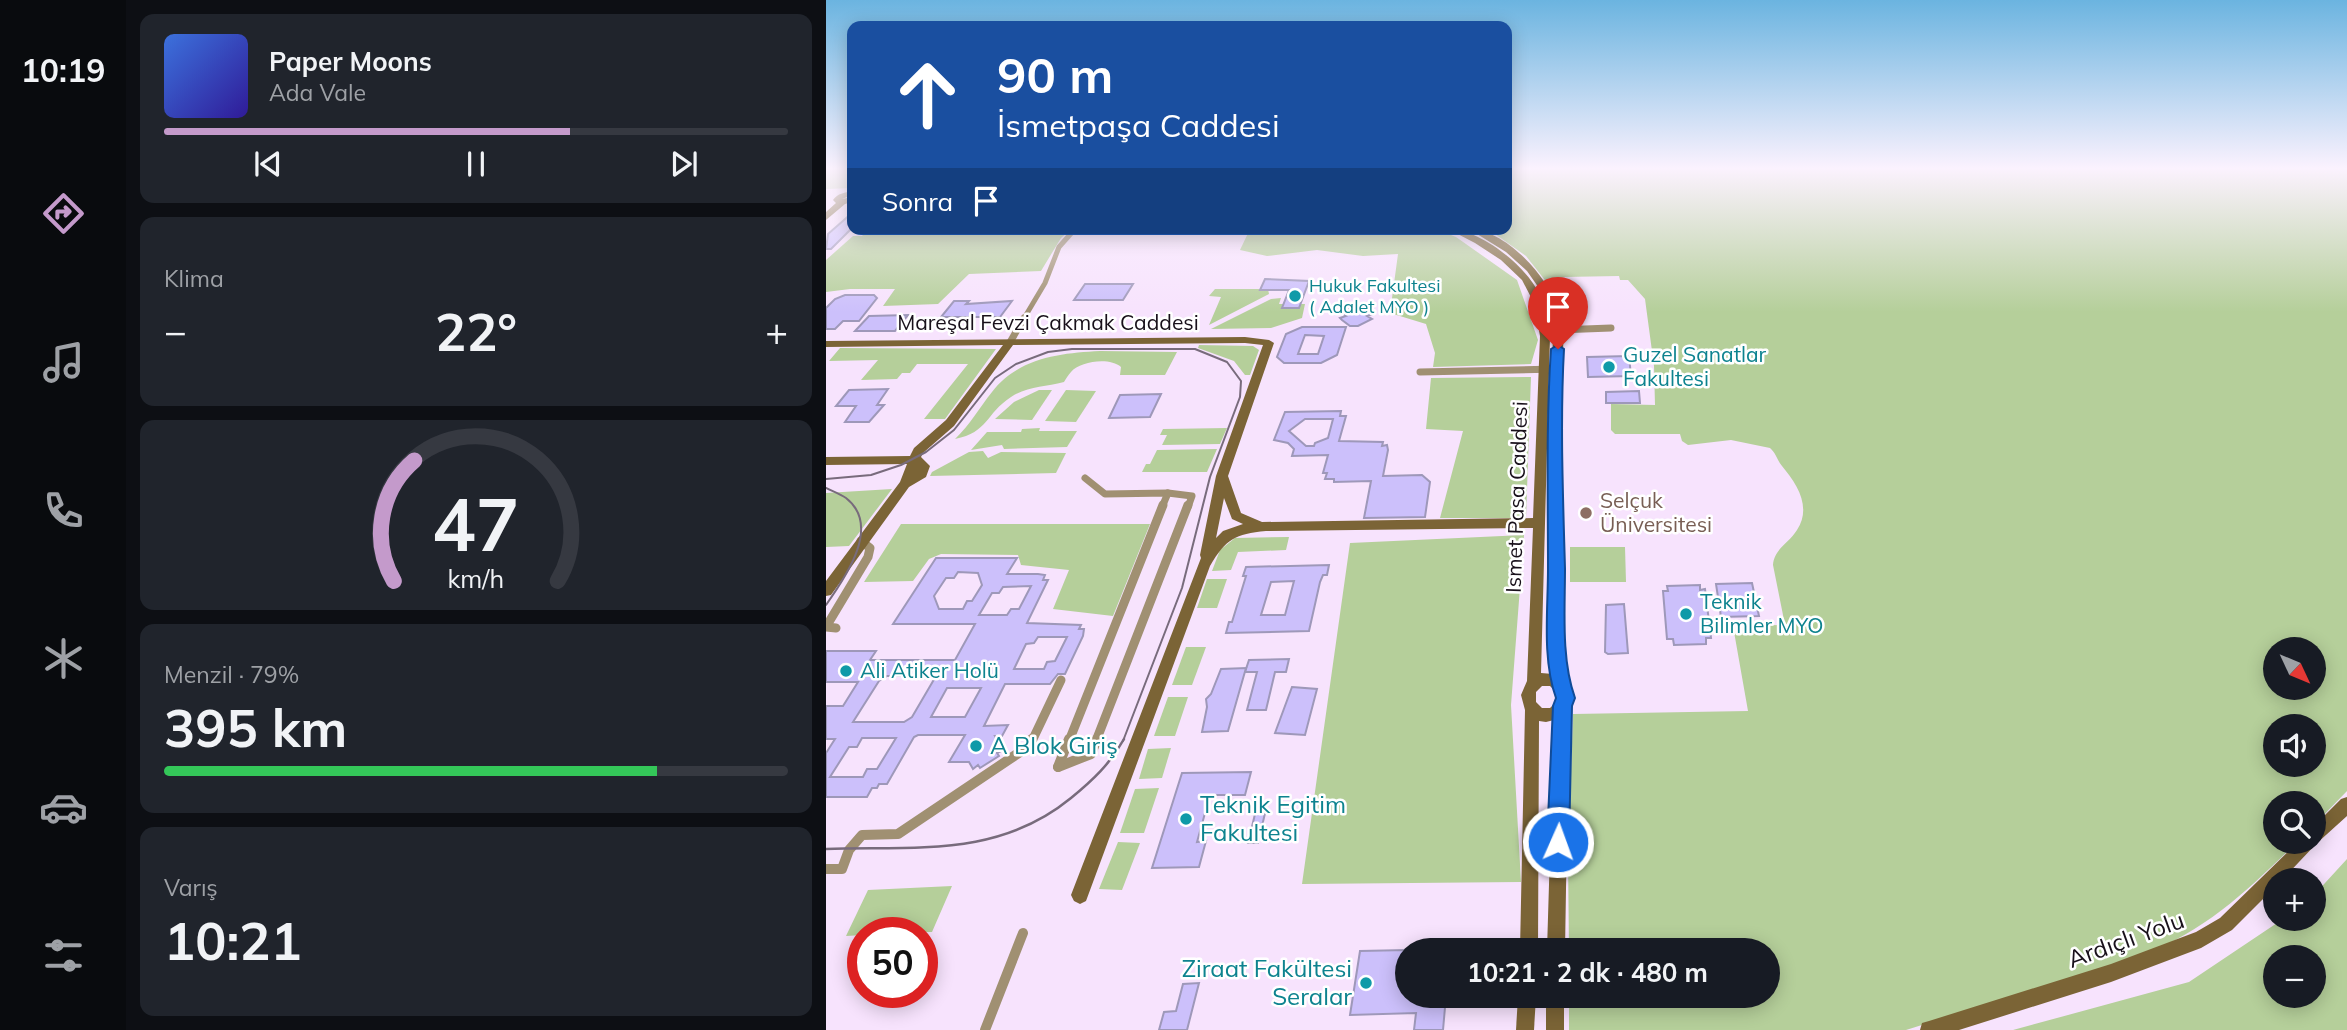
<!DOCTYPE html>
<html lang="tr">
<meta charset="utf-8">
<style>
body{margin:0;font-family:Mulish,sans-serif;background:#20242c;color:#f1f3f6;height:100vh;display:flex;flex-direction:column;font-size:26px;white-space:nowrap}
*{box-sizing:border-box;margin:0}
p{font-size:23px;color:#9ea1a6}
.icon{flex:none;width:38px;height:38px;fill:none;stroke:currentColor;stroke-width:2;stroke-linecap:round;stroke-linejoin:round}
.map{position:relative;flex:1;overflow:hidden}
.panel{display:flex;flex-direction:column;gap:14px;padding:14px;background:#0d0f14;width:700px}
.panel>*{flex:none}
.banner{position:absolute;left:21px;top:21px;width:665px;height:214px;border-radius:14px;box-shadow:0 4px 18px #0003;background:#1a4fa0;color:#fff;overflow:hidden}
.needle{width:46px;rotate:134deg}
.buttons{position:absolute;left:1437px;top:637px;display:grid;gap:14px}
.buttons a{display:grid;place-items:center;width:63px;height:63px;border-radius:50%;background:#171b24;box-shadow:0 4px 18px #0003;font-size:35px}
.speed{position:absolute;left:21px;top:917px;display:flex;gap:14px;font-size:35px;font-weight:700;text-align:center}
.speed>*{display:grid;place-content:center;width:91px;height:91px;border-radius:50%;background:#171b24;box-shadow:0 4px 18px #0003;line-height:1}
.speed .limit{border:10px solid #d22;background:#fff;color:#111}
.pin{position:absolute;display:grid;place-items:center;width:60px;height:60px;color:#fff;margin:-72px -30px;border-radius:50% 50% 50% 0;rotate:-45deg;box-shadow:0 0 7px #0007}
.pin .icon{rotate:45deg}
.me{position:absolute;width:77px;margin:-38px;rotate:2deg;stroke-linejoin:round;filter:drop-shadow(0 0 5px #0008)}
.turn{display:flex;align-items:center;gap:24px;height:147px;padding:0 35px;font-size:32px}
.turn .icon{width:91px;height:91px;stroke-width:2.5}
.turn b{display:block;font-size:49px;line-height:60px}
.then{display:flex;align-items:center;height:66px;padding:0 35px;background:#0003;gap:14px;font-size:26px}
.big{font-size:52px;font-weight:700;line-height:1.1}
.panel .card{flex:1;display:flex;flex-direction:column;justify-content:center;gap:10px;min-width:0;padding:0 24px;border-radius:14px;background:#20242c}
.panel .dial{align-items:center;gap:0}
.dial svg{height:182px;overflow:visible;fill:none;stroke:#363941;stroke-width:7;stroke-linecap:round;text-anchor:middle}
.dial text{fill:#f1f3f6;stroke:none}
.song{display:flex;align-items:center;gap:21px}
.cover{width:84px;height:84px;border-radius:10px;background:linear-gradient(135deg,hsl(220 70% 55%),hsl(250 70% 35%))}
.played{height:7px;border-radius:4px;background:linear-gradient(90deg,#c49acb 65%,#363941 65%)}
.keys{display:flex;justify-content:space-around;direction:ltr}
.heat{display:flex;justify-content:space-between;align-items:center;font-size:38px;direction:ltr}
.charge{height:10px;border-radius:5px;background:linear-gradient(90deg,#34c759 79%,#363941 0)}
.trip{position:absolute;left:569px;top:938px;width:385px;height:70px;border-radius:35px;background:#171b24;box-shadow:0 4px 18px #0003;font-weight:700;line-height:70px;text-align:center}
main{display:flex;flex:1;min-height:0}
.menu{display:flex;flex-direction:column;width:126px;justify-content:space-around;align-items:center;background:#090b0e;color:#9ea1a6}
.menu .icon{width:49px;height:49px}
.menu .current{color:#c49acb}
.menu b{font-size:32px;color:#f1f3f6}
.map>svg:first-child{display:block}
.green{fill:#b5cf9a;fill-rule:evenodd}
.building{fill:#ccc0fb;stroke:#9e98b9;stroke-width:2;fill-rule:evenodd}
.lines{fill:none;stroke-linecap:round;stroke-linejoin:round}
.street-far3{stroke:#a09072;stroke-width:5}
.street-far2{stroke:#a09072;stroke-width:7}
.street-far1{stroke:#a09072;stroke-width:9}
.street{stroke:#a09072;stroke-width:10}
.secondary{fill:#7b6436;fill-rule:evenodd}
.tram-far1{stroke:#786b7c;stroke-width:2}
.tram{stroke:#786b7c;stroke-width:2.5}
.route{fill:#1a73e8;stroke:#114b97;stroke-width:2}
.culture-dot{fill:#0f9aa8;stroke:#fff;stroke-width:2.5}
.education-dot{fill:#8d6e63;stroke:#fff;stroke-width:2.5}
.labels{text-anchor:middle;stroke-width:5;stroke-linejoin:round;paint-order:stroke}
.far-culture-label{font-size:18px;fill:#0d838f;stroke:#fff;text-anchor:start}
.street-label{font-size:21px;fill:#18101a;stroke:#fff}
.culture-label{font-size:21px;fill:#0d838f;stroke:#fff;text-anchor:start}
.education-label{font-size:21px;fill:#785e54;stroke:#fff;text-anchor:start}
.near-culture-label{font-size:24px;fill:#0d838f;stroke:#fff;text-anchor:start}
.near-street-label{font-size:24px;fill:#18101a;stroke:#fff}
</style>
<main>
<nav class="menu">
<b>10:19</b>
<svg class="icon current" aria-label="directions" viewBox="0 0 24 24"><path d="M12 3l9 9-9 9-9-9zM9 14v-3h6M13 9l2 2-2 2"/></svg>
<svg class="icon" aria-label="music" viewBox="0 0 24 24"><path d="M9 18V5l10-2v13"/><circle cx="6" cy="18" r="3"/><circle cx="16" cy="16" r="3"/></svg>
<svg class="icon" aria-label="phone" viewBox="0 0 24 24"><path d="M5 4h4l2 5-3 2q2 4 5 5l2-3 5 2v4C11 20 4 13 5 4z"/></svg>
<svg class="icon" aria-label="climate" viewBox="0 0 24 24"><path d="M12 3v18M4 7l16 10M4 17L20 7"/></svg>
<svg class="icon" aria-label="car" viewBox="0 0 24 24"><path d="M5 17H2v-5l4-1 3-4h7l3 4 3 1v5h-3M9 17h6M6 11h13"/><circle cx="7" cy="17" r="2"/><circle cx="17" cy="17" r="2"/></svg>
<svg class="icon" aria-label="filters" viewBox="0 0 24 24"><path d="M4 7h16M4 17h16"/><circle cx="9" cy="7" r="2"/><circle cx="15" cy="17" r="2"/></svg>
</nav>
<section class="panel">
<div class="card">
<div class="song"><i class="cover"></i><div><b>Paper Moons</b><p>Ada Vale</p></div></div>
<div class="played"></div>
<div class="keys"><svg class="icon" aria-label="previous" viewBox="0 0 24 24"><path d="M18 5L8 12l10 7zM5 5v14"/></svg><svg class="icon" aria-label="pause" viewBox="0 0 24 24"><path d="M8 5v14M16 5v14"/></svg><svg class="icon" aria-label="next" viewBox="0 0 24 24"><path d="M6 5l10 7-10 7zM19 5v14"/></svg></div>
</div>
<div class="card"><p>Klima</p>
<div class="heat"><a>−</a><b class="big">22°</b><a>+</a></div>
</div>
<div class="card dial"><svg viewBox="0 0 100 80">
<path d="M14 69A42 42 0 1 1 86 69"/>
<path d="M14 69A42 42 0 0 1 23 16" stroke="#c49acb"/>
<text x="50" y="56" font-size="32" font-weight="700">47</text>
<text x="50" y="72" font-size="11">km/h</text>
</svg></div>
<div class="card"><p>Menzil · 79%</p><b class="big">395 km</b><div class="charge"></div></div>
<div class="card"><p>Varış</p><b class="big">10:21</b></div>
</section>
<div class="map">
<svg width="1521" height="1030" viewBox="0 0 1521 1030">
<rect width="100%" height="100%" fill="#f7e3fd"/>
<!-- green -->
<g class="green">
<polygon points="26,168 26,188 0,189 0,169"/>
<path d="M 681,168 L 1521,168 L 1521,791 L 1488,825 L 1488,803 L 1449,803 L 1449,842 L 1471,842 C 1420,892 1383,928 1316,956 L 1080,1030 L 743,1030 L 743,996 L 942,996 L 942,950 L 743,950 L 742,858 L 747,714 L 922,711 L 907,626 L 959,625 L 947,565 C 948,549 963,543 971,530 C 986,507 971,484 956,466 C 951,460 950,453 944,448 L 905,440 L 862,445 L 856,441 L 854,434 L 789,434 L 785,430 L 785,404 L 829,405 L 828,366 L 819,299 L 802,280 L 794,280 L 793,276 L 737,277 L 731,283 L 722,284 L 700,256 L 662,229 L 681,229 ZM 1449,649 L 1488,649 L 1488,688 L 1449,688 ZM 1449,726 L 1488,726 L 1488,765 L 1449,765 Z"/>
<polygon points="42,229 245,229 235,238 215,271 143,274 112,304 57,306 69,289 24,289 0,292 0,260 27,236 36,236"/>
<polygon points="424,229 610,229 630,237 691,280 712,340 705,364 607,367 609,353 600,324 564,313 572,254 537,256 491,250 441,256 414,250"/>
<polygon points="389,289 442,289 443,294 383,325 395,297 383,296"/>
<polygon points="455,298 453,304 479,304 476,318 445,328 385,329 445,299"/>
<polygon points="373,345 427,346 433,350 424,375 419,375 408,361 372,348"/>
<polygon points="14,348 170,349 119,419 98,419 142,364 91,364 84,373 76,373 71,379 35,380 52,360 3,361"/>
<path d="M 274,351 L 351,352 L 339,375 L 294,375 L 295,367 C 284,357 254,361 245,372 C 242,375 240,379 238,382 C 219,387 202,386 185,397 C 159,414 163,432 129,439 C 144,425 153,408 166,392 C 192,358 234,353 274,351 Z"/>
<polygon points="705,377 700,518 614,518 637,431 600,429 605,378"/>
<polygon points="213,390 226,390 206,420 169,419 188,402"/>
<polygon points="240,390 270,391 250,422 219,421"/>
<polygon points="214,428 213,431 251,431 241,447 178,449 176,445 145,450 161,432 195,432 196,429"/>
<polygon points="401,428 394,444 336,445 341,435 334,435 337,429"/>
<polygon points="391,449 381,472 316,472 320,464 324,464 331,450"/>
<polygon points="157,451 162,458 175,452 240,453 230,473 104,476 106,472 143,452"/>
<polygon points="66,489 23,546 0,547 0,493"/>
<polygon points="75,524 324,524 287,616 227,609 243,570 195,565 192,555 115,554 103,559 87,581 38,582"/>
<polygon points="698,535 685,705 695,882 476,884 524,543"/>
<polygon points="463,537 460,550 412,552 405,570 386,571 394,550 409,538"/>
<polygon points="744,547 799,547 800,582 744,582"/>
<polygon points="381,579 401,579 391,608 371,608"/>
<polygon points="360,647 380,647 366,685 346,685"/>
<polygon points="342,697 362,697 349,736 328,736"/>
<polygon points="345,748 336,778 313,779 322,749"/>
<polygon points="333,788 318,833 294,833 309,789"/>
<polygon points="292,842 314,843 296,890 273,889"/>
<path d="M 1521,859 L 1521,1030 L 1187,1030 L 1363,982 L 1457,919 L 1488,919 L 1488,895 ZM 1449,957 L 1488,957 L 1488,996 L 1449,996 Z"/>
<polygon points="126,886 106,932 37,933 37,935 20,936 42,890"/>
</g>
<!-- building -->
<g class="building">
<polygon points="26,213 26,228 5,249 0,249 2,234"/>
<polygon points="439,279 483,281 473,308 456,308 463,290 434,290"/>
<polygon points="259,284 307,284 297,300 248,300"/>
<polygon points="19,295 48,295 51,298 33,321 17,321 9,329 0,329 0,308 9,299"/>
<polygon points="128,301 143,301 140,304 186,301 174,317 115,317"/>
<polygon points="529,306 537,306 547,314 541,316 546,319 532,326 524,326 516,320 514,318 520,316 516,313"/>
<polygon points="82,315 69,331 29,331 43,316"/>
<path d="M 476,327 L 520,327 L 511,355 L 495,363 L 458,363 L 451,357 L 460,334 ZM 479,335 L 498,336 L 492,354 L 472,354 Z"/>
<polygon points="803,356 805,376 762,377 761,357"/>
<polygon points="62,389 51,405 58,405 43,422 19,422 30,406 10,406 23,390"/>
<polygon points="813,391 814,403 780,403 780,392"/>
<polygon points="335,394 324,417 283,418 294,395"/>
<path d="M 515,411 L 514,416 L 520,416 L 513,441 L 557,442 L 556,446 L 561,445 L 562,450 L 557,476 L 596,475 L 604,482 L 599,517 L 538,518 L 545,481 L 508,482 L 508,479 L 499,479 L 501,473 L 497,473 L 502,455 L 466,456 L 468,449 L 462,443 L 448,440 L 459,412 ZM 479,419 L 507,419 L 502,438 L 489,443 L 488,446 L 480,446 L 463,431 Z"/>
<path d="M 110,558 L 191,558 L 181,574 L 212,574 L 219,575 L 217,580 L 222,580 L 201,623 L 255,625 L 253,629 L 258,629 L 257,636 L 239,674 L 232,674 L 224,684 L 179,684 L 158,726 L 182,725 L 176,736 L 169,736 L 177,750 L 171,753 L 173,756 L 154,768 L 152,765 L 147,769 L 143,762 L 123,762 L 139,735 L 92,735 L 88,737 L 61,784 L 53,784 L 51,788 L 46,788 L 41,797 L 0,797 L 0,753 L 9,739 L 0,739 L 0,706 L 17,706 L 32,682 L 0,682 L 0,651 L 50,651 L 44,660 L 129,660 L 149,624 L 67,624 ZM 132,572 L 152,573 L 156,585 L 146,601 L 141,601 L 137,609 L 113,609 L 108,596 L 120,578 L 128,578 ZM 205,586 L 193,609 L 185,609 L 181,615 L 153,615 L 166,593 L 173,593 L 177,587 ZM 212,637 L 241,637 L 229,661 L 221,662 L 218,669 L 188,669 L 200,644 L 208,643 ZM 61,676 L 110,676 L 86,717 L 78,722 L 27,722 L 53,681 ZM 121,688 L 155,688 L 139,717 L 105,717 ZM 36,738 L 70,738 L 51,769 L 41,769 L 37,777 L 4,777 L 23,747 L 31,747 Z"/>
<path d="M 503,565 L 501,575 L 497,575 L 494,582 L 483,631 L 400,633 L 403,622 L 406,622 L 420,576 L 417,576 L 420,567 ZM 468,581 L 459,615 L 435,615 L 445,582 Z"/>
<polygon points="926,583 933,616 895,617 890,584"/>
<polygon points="874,585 874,590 879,589 885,638 880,638 880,644 848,645 847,639 841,639 837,591 842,591 841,586"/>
<polygon points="798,604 802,653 782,654 779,652 780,605"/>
<polygon points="463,659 460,672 449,672 440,710 421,710 431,672 419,672 423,660"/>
<polygon points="420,668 402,731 376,732 381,707 380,699 385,694 395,669"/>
<polygon points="466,687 491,689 479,735 449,733"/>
<polygon points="425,772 419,795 384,795 371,842 380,841 373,867 326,868 356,773"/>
<polygon points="440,809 432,843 422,843 430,810"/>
<polygon points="581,950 581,996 620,996 617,1030 588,1030 590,1013 524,1015 534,951"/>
<polygon points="373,983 361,1030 333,1030 338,1012 350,1011 357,984"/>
</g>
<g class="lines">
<!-- street-far3 -->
<polyline class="street-far3" points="197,320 219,283 233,247 249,229"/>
<!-- street-far2 -->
<g class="street-far2">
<polyline points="732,330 785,328"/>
<polyline points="183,344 198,318"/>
<polyline points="594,372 731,369"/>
<polyline points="259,478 279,494 342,493 366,496 362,507"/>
<polyline points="336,507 342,493"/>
</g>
<!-- street-far1 -->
<g class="street-far1">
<polyline points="10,628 0,627 42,557 44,548 35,541"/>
<polyline points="206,741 235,680"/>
<polyline points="243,741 337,505"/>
<polyline points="270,741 362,505"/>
</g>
<!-- street -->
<g class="street">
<polyline points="232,767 265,754 271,739"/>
<polyline points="232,767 243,739"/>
<polyline points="0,869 16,869 23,850 36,835 72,834 203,746 206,739"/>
<polyline points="159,1030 197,933"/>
</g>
<!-- secondary -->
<g class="secondary">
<path d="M 26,191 L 26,195 L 16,199 L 26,197 L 26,202 L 19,204 L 0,220 L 0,212 L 10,203 L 7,200 C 12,193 18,193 26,191 Z"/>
<path d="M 622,229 C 654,229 699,265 713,293 C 720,307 721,321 724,336 L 715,673 L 727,674 L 723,542 L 724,399 L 727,339 L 725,315 L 715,291 L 701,271 L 680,252 L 643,229 C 678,229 720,274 731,306 C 743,337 734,370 734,402 C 734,468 735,534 737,600 C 738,627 740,653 742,680 C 742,690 747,696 743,706 L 739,950 L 721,950 L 728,720 L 720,722 L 713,721 L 712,950 L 694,950 L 699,710 L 695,695 L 701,681 L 707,528 L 440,531 C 409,534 400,539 384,566 L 260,901 L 254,904 L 248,901 L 245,895 L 375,558 L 374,555 L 390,476 L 437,345 L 419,343 L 187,345 L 128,426 L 97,453 L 95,457 L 104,466 L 100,477 L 83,487 L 5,595 L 0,596 L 0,581 L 74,482 L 81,464 L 0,465 L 0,457 L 84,456 L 88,448 L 120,420 L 177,345 L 0,347 L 0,341 L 419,337 L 443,340 L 448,343 L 402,476 L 415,513 L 436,522 L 707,518 L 714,336 L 708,303 L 696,280 L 675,260 L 649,243 ZM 398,498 L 406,519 L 417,524 L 397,531 L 390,538 ZM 716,686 L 724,686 L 730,692 L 730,702 L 724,708 L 716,708 L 710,702 L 710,692 Z"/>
<polygon points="1521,797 1521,816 1490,844 1456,880 1449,880 1449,887 1406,930 1375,948 1285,982 1133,1030 1094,1030 1096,1023 1103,1021 1285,964 1370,932 1394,918 1472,842 1488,842 1488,826 1515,799"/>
<polygon points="692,996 710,996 708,1030 690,1030"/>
<rect x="720" y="996" width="18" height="34"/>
</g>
<!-- tram-far1 -->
<g class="tram-far1">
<polyline points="0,479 45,475 75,465 100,452 128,430 169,378 190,364 222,352 246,349 369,349 401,362 415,381 414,397 384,477 356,588 297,741"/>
<path d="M 0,488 C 6,491 14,494 20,498 C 56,526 19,578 0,605"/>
</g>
<!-- tram -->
<path class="tram" d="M 0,849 C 89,846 172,858 245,798 C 267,780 284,764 298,739"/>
</g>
<!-- sky -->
<linearGradient id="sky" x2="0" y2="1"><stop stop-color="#6bb4e0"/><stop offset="0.54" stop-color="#fbf2fe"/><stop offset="1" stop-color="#fbf2fe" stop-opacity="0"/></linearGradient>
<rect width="1521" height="312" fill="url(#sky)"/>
<!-- route -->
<path class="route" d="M 732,345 L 738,349 C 734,422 737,496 739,569 C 739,610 735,659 749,698 L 746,706 L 743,842 L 739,849 L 732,853 L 724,849 L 721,842 L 727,706 L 730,698 C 716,659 722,610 722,569 C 722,496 720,422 725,349 Z"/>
<!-- markers -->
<g class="culture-dot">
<circle cx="469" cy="296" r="7"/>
<circle cx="783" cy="367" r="7"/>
<circle cx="860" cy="614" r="7"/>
<circle cx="20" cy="671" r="7"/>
<circle cx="150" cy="746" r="7"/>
<circle cx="360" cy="819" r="7"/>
<circle cx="540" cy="983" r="7"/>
</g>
<circle class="education-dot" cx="760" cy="513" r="7"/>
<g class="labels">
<!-- far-culture labels -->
<g class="far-culture-label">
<text x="483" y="292">Hukuk Fakultesi<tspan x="483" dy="21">( Adalet MYO )</tspan></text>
</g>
<!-- street labels -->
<g class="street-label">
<text x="222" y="330">Mareşal Fevzi Çakmak Caddesi</text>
<text transform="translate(691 497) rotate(-88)" y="7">Ismet Pasa Caddesi</text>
</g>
<!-- culture labels -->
<g class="culture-label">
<text x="797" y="362">Guzel Sanatlar<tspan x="797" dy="24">Fakultesi</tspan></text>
<text x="874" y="609">Teknik<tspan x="874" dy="24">Bilimler MYO</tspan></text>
<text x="34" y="678">Ali Atiker Holü</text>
</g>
<!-- education labels -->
<g class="education-label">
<text x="774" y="508">Selçuk<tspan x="774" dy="24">Üniversitesi</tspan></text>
</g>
<!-- near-culture labels -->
<g class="near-culture-label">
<text x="164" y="754">A Blok Giriş</text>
<text x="374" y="813">Teknik Egitim<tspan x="374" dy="28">Fakultesi</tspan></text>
<text x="526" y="977" text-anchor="end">Ziraat Fakültesi<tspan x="526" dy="28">Seralar</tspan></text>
</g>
<!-- near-street labels -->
<g class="near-street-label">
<text transform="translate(1300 940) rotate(-20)" y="8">Ardıçlı Yolu</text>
</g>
</g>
</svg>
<div class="buttons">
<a><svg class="needle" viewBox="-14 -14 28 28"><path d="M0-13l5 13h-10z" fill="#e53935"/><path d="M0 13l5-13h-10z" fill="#9ea1a6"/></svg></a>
<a><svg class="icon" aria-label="sound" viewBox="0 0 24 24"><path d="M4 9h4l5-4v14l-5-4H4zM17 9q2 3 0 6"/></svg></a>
<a><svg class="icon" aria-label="search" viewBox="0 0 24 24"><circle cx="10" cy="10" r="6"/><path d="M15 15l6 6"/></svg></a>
<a>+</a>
<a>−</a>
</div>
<div class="speed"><div class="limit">50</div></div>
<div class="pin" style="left:732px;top:349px;background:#d93025"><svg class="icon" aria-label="arrive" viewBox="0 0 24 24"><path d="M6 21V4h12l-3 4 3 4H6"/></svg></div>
<svg class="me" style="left:732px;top:842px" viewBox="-20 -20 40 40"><circle r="17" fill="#1a73e8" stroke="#fff" stroke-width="3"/><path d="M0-11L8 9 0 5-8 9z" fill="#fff"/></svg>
<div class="trip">10:21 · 2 dk · 480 m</div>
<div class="banner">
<div class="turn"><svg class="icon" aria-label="ahead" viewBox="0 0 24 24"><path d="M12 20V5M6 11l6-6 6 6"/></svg><div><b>90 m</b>İsmetpaşa Caddesi</div></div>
<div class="then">Sonra<svg class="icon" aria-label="arrive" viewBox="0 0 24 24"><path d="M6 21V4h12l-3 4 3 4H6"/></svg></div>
</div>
</div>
</main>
